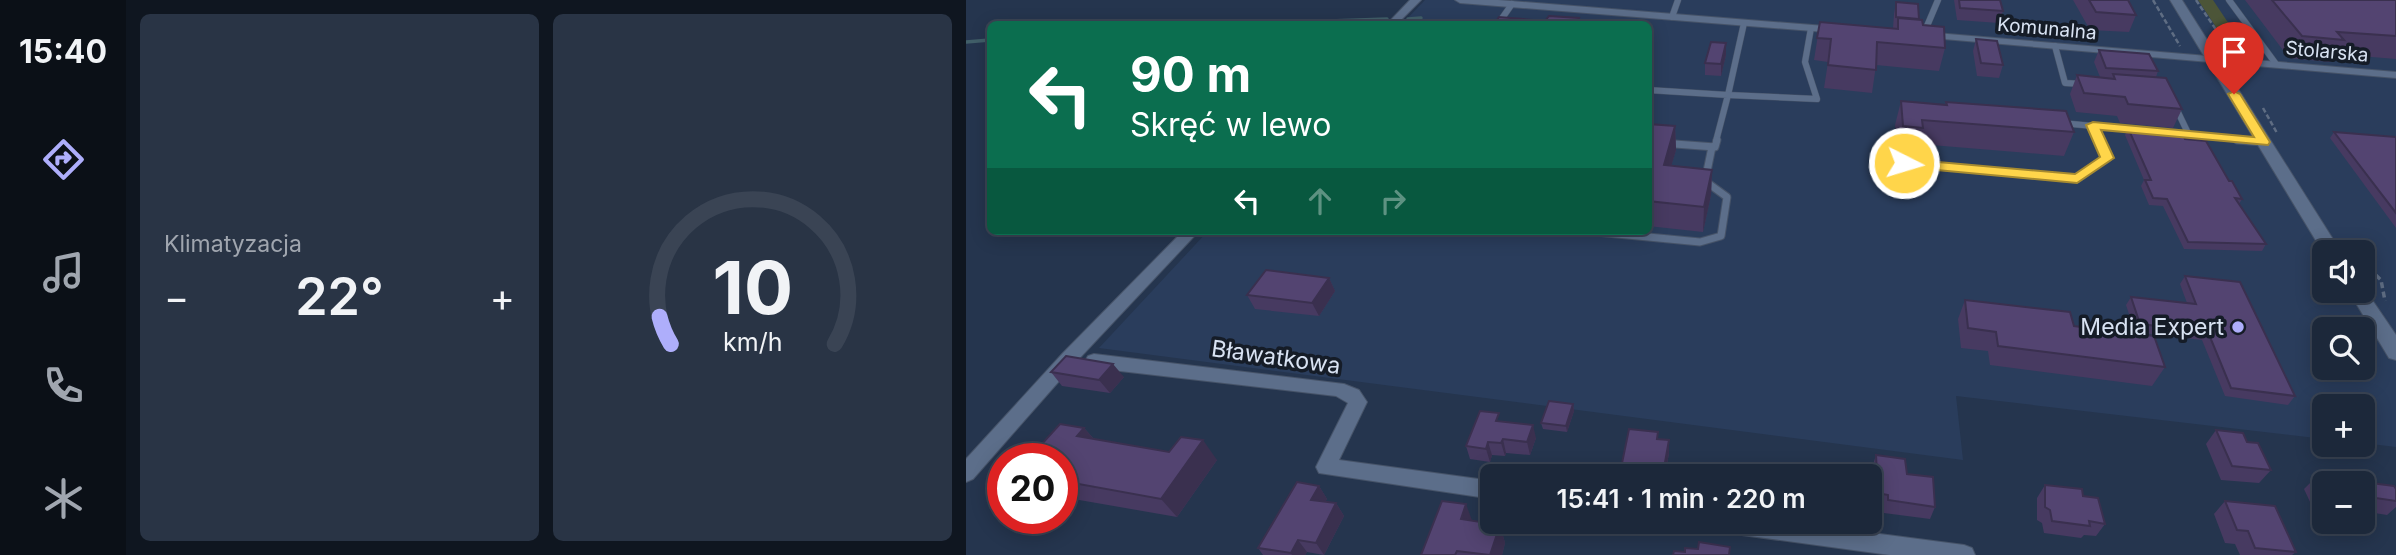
<!DOCTYPE html>
<html lang="pl">
<meta charset="utf-8">
<style>
body{margin:0;font-family:Inter,sans-serif;background:#293445;color:#f1f3f6;height:100vh;display:flex;flex-direction:column;font-size:26px;white-space:nowrap}
*{box-sizing:border-box;margin:0}
p{font-size:23px;color:#a0a6af}
.icon{flex:none;width:38px;height:38px;fill:none;stroke:currentColor;stroke-width:2;stroke-linecap:round;stroke-linejoin:round}
.map{position:relative;flex:1;overflow:hidden}
.sheet{display:flex;flex-direction:column;gap:14px;padding:14px;background:#0f1620;width:840px}
.sheet>*{flex:none}
.hud{position:absolute;left:21px;top:21px;width:665px;height:214px;border-radius:10px;box-shadow:0 4px 18px #0003,0 0 0 2px #3a4454;background:#0b6e4f;color:#fff;overflow:hidden}
.controls{position:absolute;left:1346px;top:240px;display:grid;gap:14px}
.controls a{display:grid;place-items:center;width:63px;height:63px;border-radius:10px;background:#1c283a;box-shadow:0 4px 18px #0003,0 0 0 2px #3a4454;font-size:35px}
.speed{position:absolute;left:21px;top:443px;display:flex;gap:14px;font-size:35px;font-weight:700;text-align:center}
.speed>*{display:grid;place-content:center;width:91px;height:91px;border-radius:50%;background:#1c283a;box-shadow:0 4px 18px #0003,0 0 0 2px #3a4454;line-height:1}
.speed .limit{border:10px solid #d22;background:#fff;color:#111}
.pin{position:absolute;display:grid;place-items:center;width:60px;height:60px;color:#fff;margin:-72px -30px;border-radius:50% 50% 50% 0;rotate:-45deg;box-shadow:0 0 7px #0007}
.pin .icon{rotate:45deg}
.me{position:absolute;width:77px;margin:-38px;rotate:95deg;stroke-linejoin:round;filter:drop-shadow(0 0 5px #0008)}
.turn{display:flex;align-items:center;gap:24px;height:147px;padding:0 28px;font-size:32px}
.turn .icon{width:91px;height:91px;stroke-width:2.5}
.turn b{display:block;font-size:49px;line-height:60px}
.lanes{display:flex;align-items:center;height:66px;padding:0 28px;background:#0003;justify-content:center;gap:35px;direction:ltr}
.lanes .off{opacity:.35}
.big{font-size:52px;font-weight:600;line-height:1.1}
.sheet .card{flex:1;display:flex;flex-direction:column;justify-content:center;gap:10px;min-width:0;padding:0 24px;border-radius:10px;background:#293445}
.sheet .dial{align-items:center;gap:0}
.dial svg{height:182px;overflow:visible;fill:none;stroke:#3a4454;stroke-width:7;stroke-linecap:round;text-anchor:middle}
.dial text{fill:#f1f3f6;stroke:none}
.heat{display:flex;justify-content:space-between;align-items:center;font-size:38px;direction:ltr}
.sheet .tiles{flex:1;display:grid;gap:14px;grid-template-columns:repeat(2,1fr)}
.trip{position:absolute;left:514px;top:464px;width:402px;height:70px;border-radius:10px;background:#1c283a;box-shadow:0 4px 18px #0003,0 0 0 2px #3a4454;font-weight:600;line-height:70px;text-align:center}
main{display:flex;flex:1;min-height:0}
.tabs{display:flex;flex-direction:column;width:126px;justify-content:space-around;align-items:center;background:#0b1017;color:#a0a6af}
.tabs .icon{width:49px;height:49px}
.tabs .current{color:#aeaefb}
.tabs b{font-size:32px;color:#f1f3f6}
.map>svg:first-child{display:block}
.built{fill:#2a3d5c;fill-rule:evenodd}
.green{fill:#4c5538}
.lines{fill:none;stroke-linecap:round;stroke-linejoin:round}
.stream{stroke:#415f69;stroke-width:3.5}
.service-far1-casing{stroke:#465368;stroke-width:7}
.service-casing{stroke:#465368;stroke-width:9}
.minor-casing{stroke:#465368;stroke-width:2}
.tertiary-casing{stroke:#465368;stroke-width:2}
.path-far1{stroke:#5f6d83;stroke-width:2.5;stroke-dasharray:5 2.5;stroke-linecap:butt}
.path{stroke:#5f6d83;stroke-width:3.5;stroke-dasharray:6 3.5;stroke-linecap:butt}
.service-far1{stroke:#5c6e8a;stroke-width:6}
.service{stroke:#5c6e8a;stroke-width:7}
.minor{fill:#5c6e8a;fill-rule:evenodd}
.tertiary{fill:#5c6e8a;fill-rule:evenodd}
.wall{fill:#473a61}
.shaded-wall{fill:#3a304f}
.building{fill:#534471;stroke:#3a304f;stroke-width:2}
.route{fill:#ffd54a;stroke:#a68a30;stroke-width:2}
.poi-dot{fill:#aeaefb;stroke:#151c27;stroke-width:2.5}
.labels{text-anchor:middle;stroke-width:7;stroke-linejoin:round;paint-order:stroke}
.far-street-label{font-size:19px;fill:#d8e2f2;stroke:#151c27}
.poi-label{font-size:23px;fill:#d8e2f2;stroke:#151c27;text-anchor:end}
.street-label{font-size:23px;fill:#d8e2f2;stroke:#151c27}
</style>
<main>
<nav class="tabs">
<b>15:40</b>
<svg class="icon current" aria-label="directions" viewBox="0 0 24 24"><path d="M12 3l9 9-9 9-9-9zM9 14v-3h6M13 9l2 2-2 2"/></svg>
<svg class="icon" aria-label="music" viewBox="0 0 24 24"><path d="M9 18V5l10-2v13"/><circle cx="6" cy="18" r="3"/><circle cx="16" cy="16" r="3"/></svg>
<svg class="icon" aria-label="phone" viewBox="0 0 24 24"><path d="M5 4h4l2 5-3 2q2 4 5 5l2-3 5 2v4C11 20 4 13 5 4z"/></svg>
<svg class="icon" aria-label="climate" viewBox="0 0 24 24"><path d="M12 3v18M4 7l16 10M4 17L20 7"/></svg>
</nav>
<section class="sheet">
<div class="tiles">
<div class="card"><p>Klimatyzacja</p>
<div class="heat"><a>−</a><b class="big">22°</b><a>+</a></div>
</div>
<div class="card dial"><svg viewBox="0 0 100 80">
<path d="M14 69A42 42 0 1 1 86 69"/>
<path d="M14 69A42 42 0 0 1 9 57" stroke="#aeaefb"/>
<text x="50" y="56" font-size="32" font-weight="700">10</text>
<text x="50" y="72" font-size="11">km/h</text>
</svg></div>
</div>
</section>
<div class="map">
<svg width="1430" height="555" viewBox="0 0 1430 555">
<rect width="100%" height="100%" fill="#25354e"/>
<!-- built -->
<path class="built" d="M 459,0 L 1430,0 L 1430,447 L 1397,443 L 1396,406 L 1358,406 L 1358,439 L 990,396 L 997,460 L 133,348 L 242,231 L 682,231 L 682,24 L 436,24 ZM 1358,252 L 1396,252 L 1396,290 L 1358,290 ZM 1358,329 L 1396,329 L 1396,368 L 1358,368 Z"/>
<!-- green -->
<polygon class="green" points="1232,0 1247,0 1273,39 1277,40 1278,42 1275,42 1280,49 1290,50 1291,52 1283,52 1296,58 1275,58 1268,54"/>
<g class="lines">
<!-- stream -->
<g class="stream">
<polyline points="442,19 455,18"/>
<polyline points="277,24 421,19"/>
<polyline points="0,42 24,40"/>
</g>
<!-- service-far1 casing -->
<g class="service-far1-casing">
<g id="service-far1">
<polyline points="1263,0 1310,64"/>
<polyline points="706,17 712,0"/>
<polyline points="778,23 762,95 851,99 839,62 845,28"/>
<polyline points="532,24 546,4"/>
<polyline points="961,33 961,26 972,0"/>
<polyline points="1089,46 1099,83 1117,84"/>
<polyline points="682,90 762,95 750,141"/>
<polyline points="1210,108 1222,133"/>
<polyline points="1095,123 1290,141"/>
<polyline points="1127,125 1134,141"/>
</g>
</g>
<!-- service casing -->
<g class="service-casing">
<g id="service">
<polyline points="1271,140 1297,142"/>
<polyline points="682,142 749,147 751,140"/>
<polyline points="938,163 1111,179 1142,158 1134,140"/>
<polyline points="620,231 734,242 755,236 761,197 739,181 746,147"/>
</g>
</g>
<!-- minor casing -->
<g class="minor-casing">
<g id="minor">
<polygon points="444,0 455,0 431,24 421,24"/>
<polygon points="489,0 532,0 872,27 877,30 872,33 494,3"/>
<polygon points="958,32 1430,72 1430,78 954,37 954,33"/>
<polygon points="217,231 233,231 109,363 7,479 0,482 0,459 97,353"/>
<polygon points="128,354 378,384 393,390 401,402 373,460 527,481 527,499 353,473 350,467 382,403 370,396 128,368 122,366 119,361 122,356"/>
<polygon points="744,522 822,522 998,545 1006,548 1009,555 924,555 754,532 747,529"/>
</g>
</g>
<!-- tertiary casing -->
<g class="tertiary-casing">
<g id="tertiary">
<polygon points="1204,0 1216,0 1375,252 1358,254"/>
<polygon points="1396,285 1430,335 1430,360 1423,358 1382,290 1396,290"/>
</g>
</g>
<!-- path-far1 -->
<g class="path-far1">
<polyline points="1187,0 1214,46"/>
<polyline points="1230,0 1263,49"/>
<polyline points="1297,108 1311,133"/>
</g>
<!-- path -->
<polyline class="path" points="1396,262 1415,280 1419,301"/>
<!-- service-far1 -->
<use href="#service-far1" class="service-far1"/>
<!-- service -->
<use href="#service" class="service"/>
<!-- minor -->
<use href="#minor" class="minor"/>
<!-- tertiary -->
<use href="#tertiary" class="tertiary"/>
</g>
<!-- wall -->
<g class="wall">
<polygon points="988,0 1034,0 1037,11 1033,23 991,20"/>
<polygon points="1107,0 1164,0 1163,3 1170,15 1163,32 1124,30"/>
<polygon points="1279,0 1430,0 1430,59 1369,54 1364,62 1323,58"/>
<polygon points="930,2 953,20 979,48 973,71 910,65 906,93 858,88 862,62 848,60 854,22 927,28 928,14"/>
<polygon points="1010,39 1037,65 1033,78 1011,76 1007,51"/>
<polygon points="760,43 760,55 755,76 739,75 739,63"/>
<polygon points="1133,50 1192,71 1190,77 1216,109 1207,128 1154,123 1151,116 1110,112 1104,94 1111,75 1134,77 1128,62"/>
<polygon points="935,101 979,105 980,102 1108,132 1098,156 953,144 951,152 932,150 929,125"/>
<polygon points="682,124 709,126 710,150 705,166 746,170 745,195 737,232 682,226"/>
<polygon points="1162,128 1219,139 1263,181 1276,199 1273,204 1300,244 1296,251 1218,249 1197,206 1183,205 1175,186 1178,180 1159,135"/>
<polygon points="1368,132 1430,137 1430,228 1364,138"/>
<polygon points="1219,276 1329,396 1322,405 1259,396 1236,340 1169,332 1160,305 1165,297 1221,303 1214,284"/>
<polygon points="363,278 369,291 353,316 289,309 281,295"/>
<polygon points="999,300 1199,367 1186,386 1024,365 1022,351 995,348 992,319"/>
<polygon points="85,372 158,377 144,393 96,386"/>
<polygon points="607,404 608,411 601,432 577,429 575,423"/>
<polygon points="535,421 570,438 564,455 540,453 539,456 526,455 524,462 504,459 500,446"/>
<polygon points="118,428 128,439 251,460 211,517 96,497 96,458"/>
<polygon points="1250,430 1281,442 1305,470 1293,483 1255,480 1240,444"/>
<polygon points="692,432 692,439 703,453 699,476 656,476 655,468"/>
<polygon points="910,455 941,474 969,507 964,519 918,513 918,508 907,506 906,468"/>
<polygon points="1351,476 1428,486 1430,489 1430,507 1421,515 1396,511 1396,483 1358,483 1358,506 1345,504 1338,489"/>
<polygon points="1079,485 1117,496 1139,524 1130,536 1118,535 1115,538 1078,533 1076,523 1071,520 1071,498"/>
<polygon points="353,486 361,499 359,502 370,503 378,516 358,555 341,552 339,555 297,555 292,548"/>
<polygon points="1259,501 1330,552 1326,555 1274,555 1269,544 1259,543 1248,514"/>
<polygon points="506,521 534,525 539,543 536,555 455,555"/>
</g>
<!-- shaded-wall -->
<g class="shaded-wall">
<polygon points="760,43 760,55 755,76 755,64"/>
<polygon points="709,126 710,150 698,190 698,165"/>
<polygon points="746,170 745,195 737,232 738,207"/>
<polygon points="363,278 369,291 353,316 346,303"/>
<polygon points="147,364 158,377 144,393 133,380"/>
<polygon points="607,404 608,411 601,432 600,426"/>
<polygon points="567,425 570,438 564,455 561,442"/>
<polygon points="118,428 135,447 111,436"/>
<polygon points="537,439 540,453 539,456 535,443"/>
<polygon points="237,440 251,460 211,517 195,499"/>
<polygon points="703,440 703,453 699,476 698,476 698,468"/>
<polygon points="522,442 526,455 524,462 520,449"/>
<polygon points="353,486 361,499 353,513 345,500"/>
<polygon points="370,503 378,516 358,555 350,543"/>
<polygon points="500,504 507,523 495,519"/>
<polygon points="534,525 539,543 536,555 524,555"/>
<polygon points="332,540 341,552 339,555 326,555 325,553"/>
</g>
<!-- building -->
<g class="building">
<polygon points="993,0 1034,0 1037,11 994,8"/>
<polygon points="1123,0 1162,0 1170,15 1130,12"/>
<polygon points="1306,0 1430,0 1430,36 1371,32 1378,40 1336,36"/>
<polygon points="930,2 952,4 953,19 930,17"/>
<polygon points="583,16 613,18 610,23 627,24 528,24 533,17 579,21"/>
<polygon points="932,18 956,20 957,25 978,27 979,48 911,42 910,70 862,65 865,39 851,38 854,22 932,29"/>
<polygon points="1010,39 1031,41 1037,65 1015,63"/>
<polygon points="745,42 760,43 755,64 739,63"/>
<polygon points="1133,50 1183,54 1192,71 1140,68"/>
<polygon points="1147,74 1200,78 1216,109 1162,104 1159,97 1118,93 1111,75 1149,79"/>
<polygon points="935,101 981,105 980,102 1100,111 1108,132 956,120 957,128 937,126"/>
<polygon points="682,124 709,126 698,165 746,170 738,207 682,201"/>
<polygon points="1162,128 1216,133 1219,139 1240,141 1263,181 1266,181 1276,199 1269,198 1300,244 1222,242 1201,199 1187,198 1179,180 1185,180"/>
<polygon points="1368,132 1430,137 1430,213"/>
<polygon points="300,270 363,278 346,303 281,295"/>
<polygon points="1219,276 1274,282 1329,396 1265,388 1242,332 1174,324 1165,297 1230,304"/>
<polygon points="999,300 1104,312 1108,326 1188,336 1199,367 1032,346 1030,332 1002,328"/>
<polygon points="100,356 147,364 133,380 85,372"/>
<polygon points="583,401 607,404 600,426 575,423"/>
<polygon points="514,411 533,413 530,421 567,425 561,442 537,439 535,443 522,442 520,449 500,446"/>
<polygon points="94,424 118,428 111,436 203,452 215,437 237,440 195,499 96,481 96,458 63,458"/>
<polygon points="663,429 692,432 691,439 703,440 698,468 671,465 670,469 655,468"/>
<polygon points="1250,430 1277,433 1281,442 1292,443 1305,470 1266,466"/>
<polygon points="910,455 939,459 941,474 967,477 969,507 922,500 922,495 912,493"/>
<polygon points="1351,476 1428,486 1430,489 1430,501 1396,496 1396,483 1358,483 1358,491"/>
<polygon points="331,482 353,486 345,500 370,503 350,543 332,540 325,553 292,548"/>
<polygon points="1079,485 1116,489 1117,496 1132,498 1139,524 1123,521 1124,526 1086,521 1084,510 1079,507"/>
<polygon points="476,501 500,504 495,519 534,525 524,555 491,551 489,555 455,555"/>
<polygon points="1259,501 1309,506 1330,552 1289,548 1282,531 1271,530"/>
<polygon points="733,542 764,547 763,555 707,555 708,551 719,552 719,548 732,549"/>
</g>
<!-- route -->
<polygon class="route" points="1268,91 1274,94 1304,142 1302,145 1135,130 1148,158 1111,183 938,167 931,163 938,159 1109,174 1134,157 1120,125 1127,122 1288,137 1262,94"/>
<!-- markers -->
<circle class="poi-dot" cx="1272" cy="327" r="7"/>
<g class="labels">
<!-- far-street labels -->
<g class="far-street-label">
<text transform="translate(1081 28) rotate(5)" y="7">Komunalna</text>
<text transform="translate(1361 51) rotate(5)" y="7">Stolarska</text>
</g>
<!-- poi labels -->
<g class="poi-label">
<text x="1258" y="335">Media Expert</text>
</g>
<!-- street labels -->
<g class="street-label">
<text transform="translate(310 357) rotate(8)" y="8">Bławatkowa</text>
</g>
</g>
</svg>
<div class="controls">
<a><svg class="icon" aria-label="sound" viewBox="0 0 24 24"><path d="M4 9h4l5-4v14l-5-4H4zM17 9q2 3 0 6"/></svg></a>
<a><svg class="icon" aria-label="search" viewBox="0 0 24 24"><circle cx="10" cy="10" r="6"/><path d="M15 15l6 6"/></svg></a>
<a>+</a>
<a>−</a>
</div>
<div class="speed"><div class="limit">20</div></div>
<div class="pin" style="left:1268px;top:94px;background:#d93025"><svg class="icon" aria-label="arrive" viewBox="0 0 24 24"><path d="M6 21V4h12l-3 4 3 4H6"/></svg></div>
<svg class="me" style="left:938px;top:163px" viewBox="-20 -20 40 40"><circle r="17" fill="#ffd54a" stroke="#fff" stroke-width="3"/><path d="M0-11L8 9 0 5-8 9z" fill="#fff"/></svg>
<div class="trip">15:41 · 1 min · 220 m</div>
<div class="hud">
<div class="turn"><svg class="icon" aria-label="left" viewBox="0 0 24 24"><path d="M17 20v-9H6M10 6l-5 5 5 5"/></svg><div><b>90 m</b>Skręć w lewo</div></div>
<div class="lanes"><svg class="icon" aria-label="left" viewBox="0 0 24 24"><path d="M17 20v-9H6M10 6l-5 5 5 5"/></svg><svg class="icon off" aria-label="ahead" viewBox="0 0 24 24"><path d="M12 20V5M6 11l6-6 6 6"/></svg><svg class="icon off" aria-label="right" viewBox="0 0 24 24"><path d="M7 20v-9h11M14 6l5 5-5 5"/></svg></div>
</div>
</div>
</main>
